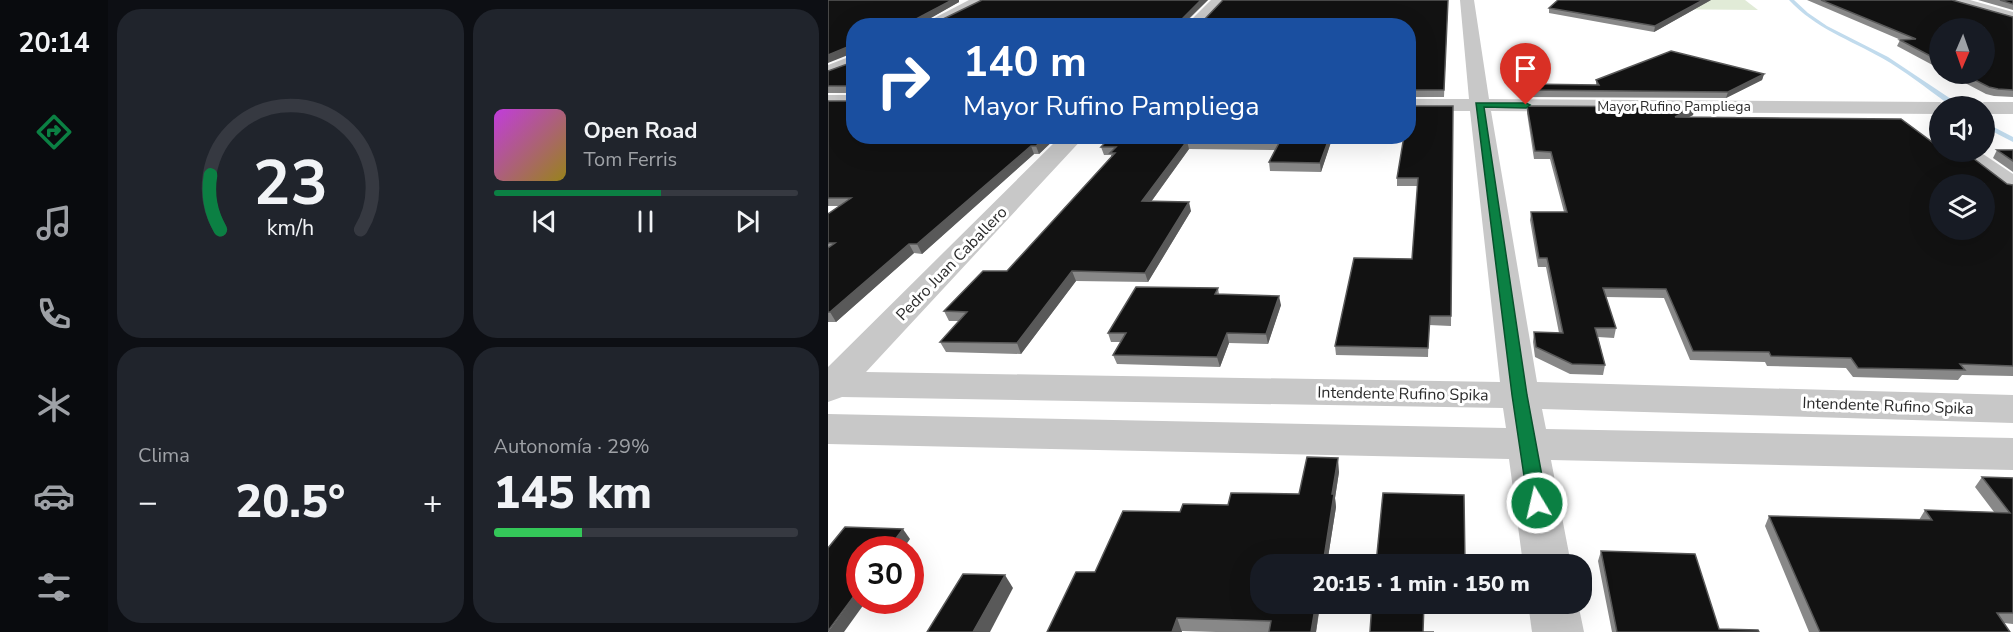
<!DOCTYPE html>
<html lang="es">
<meta charset="utf-8">
<style>
body{margin:0;font-family:"Nunito Sans",sans-serif;background:#20242c;color:#f1f3f6;height:100vh;display:flex;flex-direction:column;font-size:22px;white-space:nowrap}
*{box-sizing:border-box;margin:0}
p{font-size:20px;color:#9ea1a6}
.icon{flex:none;width:33px;height:33px;fill:none;stroke:currentColor;stroke-width:2;stroke-linecap:round;stroke-linejoin:round}
.map{position:relative;flex:1;overflow:hidden}
.side{display:flex;flex-direction:column;gap:9px;padding:9px;background:#0d0f14;width:720px}
.side>*{flex:none}
.hud{position:absolute;left:18px;top:18px;width:570px;height:126px;border-radius:24px;box-shadow:0 6px 24px #0002;background:#1a4fa0;color:#fff;overflow:hidden}
.needle{width:39px;rotate:182deg}
.tools{position:absolute;left:1101px;top:18px;display:grid;gap:12px}
.tools a{display:grid;place-items:center;width:66px;height:66px;border-radius:50%;background:#171b24;box-shadow:0 6px 24px #0002;font-size:30px}
.speed{position:absolute;left:18px;top:536px;display:flex;gap:12px;font-size:30px;font-weight:700;text-align:center}
.speed>*{display:grid;place-content:center;width:78px;height:78px;border-radius:50%;background:#171b24;box-shadow:0 6px 24px #0002;line-height:1}
.speed .limit{border:9px solid #d22;background:#fff;color:#111}
.pin{position:absolute;display:grid;place-items:center;width:51px;height:51px;color:#fff;margin:-62px -26px;border-radius:50% 50% 50% 0;rotate:-45deg;box-shadow:0 0 6px #0007}
.pin .icon{rotate:45deg}
.me{position:absolute;width:66px;margin:-33px;rotate:351deg;stroke-linejoin:round;filter:drop-shadow(0 0 4px #0008)}
.turn{display:flex;align-items:center;gap:21px;height:126px;padding:0 18px;font-size:27px}
.turn .icon{width:78px;height:78px;stroke-width:2.5}
.turn b{display:block;font-size:42px;line-height:51px}
.big{font-size:45px;font-weight:800;line-height:1.1}
.side .tile{flex:1;display:flex;flex-direction:column;justify-content:center;gap:9px;min-width:0;padding:0 21px;border-radius:24px;background:#20242c}
.side .dial{align-items:center;gap:0}
.dial svg{height:156px;overflow:visible;fill:none;stroke:#363941;stroke-width:7;stroke-linecap:round;text-anchor:middle}
.dial text{fill:#f1f3f6;stroke:none}
.song{display:flex;align-items:center;gap:18px}
.cover{width:72px;height:72px;border-radius:9px;background:linear-gradient(135deg,hsl(290 70% 55%),hsl(50 70% 35%))}
.played{height:6px;border-radius:3px;background:linear-gradient(90deg,#0b8043 55%,#363941 55%)}
.keys{display:flex;justify-content:space-around;direction:ltr}
.heat{display:flex;justify-content:space-between;align-items:center;font-size:33px;direction:ltr}
.charge{height:9px;border-radius:4px;background:linear-gradient(90deg,#34c759 29%,#363941 0)}
.side .tiles{flex:1;display:grid;gap:9px;grid-template-columns:repeat(2,1fr)}
.trip{position:absolute;left:422px;top:554px;width:342px;height:60px;border-radius:24px;background:#171b24;box-shadow:0 6px 24px #0002;font-weight:800;line-height:60px;text-align:center}
main{display:flex;flex:1;min-height:0}
.tabs{display:flex;flex-direction:column;width:108px;justify-content:space-around;align-items:center;background:#090b0e;color:#9ea1a6}
.tabs .icon{width:42px;height:42px}
.tabs .on{color:#0b8043}
.tabs b{font-size:27px;color:#f1f3f6}
.map>svg:first-child{display:block}
.green{fill:#e1ebd7}
.lines{fill:none;stroke-linecap:round;stroke-linejoin:round}
.stream{fill:#c1dbed;fill-rule:evenodd}
.minor{fill:#c8c8c8;fill-rule:evenodd}
.wall{fill:#888}
.shaded-wall{fill:#595959}
.building{fill:#121212;stroke:#595959;stroke-width:1.5;fill-rule:evenodd}
.route{fill:#0b8043;stroke:#07532c;stroke-width:1.5}
.labels{text-anchor:middle;stroke-width:6;stroke-linejoin:round;paint-order:stroke}
.far-street-label{font-size:14px;fill:#2b2b2b;stroke:#fff}
.street-label{font-size:16px;fill:#2b2b2b;stroke:#fff}
</style>
<main>
<nav class="tabs">
<b>20:14</b>
<svg class="icon on" aria-label="directions" viewBox="0 0 24 24"><path d="M12 3l9 9-9 9-9-9zM9 14v-3h6M13 9l2 2-2 2"/></svg>
<svg class="icon" aria-label="music" viewBox="0 0 24 24"><path d="M9 18V5l10-2v13"/><circle cx="6" cy="18" r="3"/><circle cx="16" cy="16" r="3"/></svg>
<svg class="icon" aria-label="phone" viewBox="0 0 24 24"><path d="M5 4h4l2 5-3 2q2 4 5 5l2-3 5 2v4C11 20 4 13 5 4z"/></svg>
<svg class="icon" aria-label="climate" viewBox="0 0 24 24"><path d="M12 3v18M4 7l16 10M4 17L20 7"/></svg>
<svg class="icon" aria-label="car" viewBox="0 0 24 24"><path d="M5 17H2v-5l4-1 3-4h7l3 4 3 1v5h-3M9 17h6M6 11h13"/><circle cx="7" cy="17" r="2"/><circle cx="17" cy="17" r="2"/></svg>
<svg class="icon" aria-label="filters" viewBox="0 0 24 24"><path d="M4 7h16M4 17h16"/><circle cx="9" cy="7" r="2"/><circle cx="15" cy="17" r="2"/></svg>
</nav>
<section class="side">
<div class="tiles">
<div class="tile dial"><svg viewBox="0 0 100 80">
<path d="M14 69A42 42 0 1 1 86 69"/>
<path d="M14 69A42 42 0 0 1 9 41" stroke="#0b8043"/>
<text x="50" y="56" font-size="32" font-weight="700">23</text>
<text x="50" y="72" font-size="11">km/h</text>
</svg></div>
<div class="tile">
<div class="song"><i class="cover"></i><div><b>Open Road</b><p>Tom Ferris</p></div></div>
<div class="played"></div>
<div class="keys"><svg class="icon" aria-label="previous" viewBox="0 0 24 24"><path d="M18 5L8 12l10 7zM5 5v14"/></svg><svg class="icon" aria-label="pause" viewBox="0 0 24 24"><path d="M8 5v14M16 5v14"/></svg><svg class="icon" aria-label="next" viewBox="0 0 24 24"><path d="M6 5l10 7-10 7zM19 5v14"/></svg></div>
</div>
<div class="tile"><p>Clima</p>
<div class="heat"><a>−</a><b class="big">20.5°</b><a>+</a></div>
</div>
<div class="tile"><p>Autonomía · 29%</p><b class="big">145 km</b><div class="charge"></div></div>
</div>
</section>
<div class="map">
<svg width="1185" height="632" viewBox="0 0 1185 632">
<rect width="100%" height="100%" fill="#fff"/>
<!-- green -->
<polygon class="green" points="814,0 917,0 930,10 822,9"/>
<g class="lines">
<!-- stream -->
<g class="stream">
<path d="M 961,0 L 966,0 L 980,13 L 999,26 L 1060,57 L 1126,101 L 1119,103 C 1098,88 1077,71 1054,58 C 1022,40 987,28 961,0 Z"/>
<polygon points="1156,122 1185,137 1185,142 1156,127"/>
</g>
<!-- minor -->
<g class="minor">
<polygon points="141,0 159,0 111,26 91,26"/>
<polygon points="383,0 398,0 373,26 357,26"/>
<polygon points="632,0 646,0 661,99 1112,102 1121,106 1112,106 1112,114 663,111 709,382 1185,395 1185,423 714,409 718,429 1185,438 1185,470 723,460 743,564 695,564 681,459 0,444 0,414 678,428 675,408 14,397 0,402 0,367 233,136 257,136 38,372 672,382 642,111 580,111 580,99 641,99"/>
<polygon points="1120,0 1142,0 1185,12 1185,21 1122,3"/>
<polygon points="26,55 26,67 0,77 0,65"/>
<rect x="0" y="95" width="26" height="12"/>
<polygon points="1156,102 1185,102 1185,114 1156,114 1156,106 1147,106"/>
<polygon points="1127,152 1152,152 1185,174 1185,192 1176,190"/>
<polygon points="700,603 750,603 756,632 704,632"/>
</g>
</g>
<!-- wall -->
<g class="wall">
<polygon points="0,0 131,2 95,22 109,22 380,0 358,22 374,22 620,0 616,97 584,97 584,94 580,93 580,26 26,26 230,136 211,154 206,154 94,254 86,253 8,322 0,322 0,214 11,206 0,206 0,101 24,101 24,93 0,93 0,71 25,62 25,53"/>
<polygon points="883,0 826,32 721,13 721,8"/>
<polygon points="979,0 1124,0 1185,17 1185,97 1166,96 1158,94 1120,74 1156,74 1112,28 1112,69 1069,46 1072,40 1073,40"/>
<polygon points="1150,0 1185,0 1185,10"/>
<polygon points="936,74 934,80 898,98 696,97 694,91 695,84 768,85 768,80"/>
<polygon points="625,106 623,326 601,325 600,357 508,355 507,346 584,259 590,186 569,186 569,178"/>
<polygon points="699,106 867,107 865,115 859,118 1112,148 1179,184 1185,185 1185,376 1134,375 1130,380 1025,377 1018,368 939,366 937,362 862,360 836,298 778,297 788,328 786,338 770,337 777,365 775,375 742,374 707,357 705,342 706,332 731,333 718,267 710,267 702,220 703,212 736,212 722,159 706,159 699,113"/>
<polygon points="283,136 505,136 493,172 442,171 441,162 447,150 361,149 323,202 363,211 320,282 248,281 193,354 118,352 112,342 131,321 121,321 116,311 179,271 283,157 283,155 276,155 273,147"/>
<polygon points="1169,150 1185,150 1185,172 1165,158"/>
<polygon points="390,288 391,294 453,305 440,344 401,343 392,367 289,364 285,355 293,342 283,342 280,333"/>
<polygon points="511,472 507,498 508,507 488,632 388,632 354,631 354,632 219,632 267,572 352,512 471,494"/>
<polygon points="1154,477 1185,478 1185,624 1176,623 1182,632 981,632 937,526 941,516 1091,520 1097,510 1166,512 1147,487"/>
<polygon points="773,551 891,629 931,632 784,632 770,561"/>
</g>
<!-- shaded-wall -->
<g class="shaded-wall">
<polygon points="124,0 131,0 131,2 89,26 86,20"/>
<polygon points="373,0 380,0 355,24 355,26 354,19"/>
<polygon points="875,0 883,0 826,32 827,26"/>
<polygon points="22,46 25,53 0,63 0,55"/>
<polygon points="936,74 934,80 898,98 900,92"/>
<polygon points="867,107 865,115 845,125 847,117"/>
<polygon points="219,136 230,136 211,154 208,146"/>
<polygon points="502,136 505,136 493,172 492,163"/>
<polygon points="359,141 361,149 317,210 314,201"/>
<polygon points="203,146 206,154 94,254 89,244"/>
<polygon points="361,202 363,211 320,282 317,273"/>
<polygon points="81,244 86,253 8,322 2,312"/>
<polygon points="244,271 248,281 193,354 189,343"/>
<polygon points="451,296 453,305 440,344 438,334"/>
<polygon points="399,333 401,343 392,367 389,357"/>
<polygon points="510,458 511,472 507,498 508,507 499,564 495,564 504,494"/>
<polygon points="75,529 82,539 75,549 60,549"/>
<polygon points="177,575 185,588 162,632 145,632"/>
<polygon points="32,588 32,600 39,600 16,632 0,632"/>
<polygon points="488,603 492,603 488,632 483,632"/>
<polygon points="349,618 354,632 344,632"/>
</g>
<!-- building -->
<g class="building">
<polygon points="0,0 124,0 86,20 89,22 109,22 154,0 373,0 354,19 354,22 374,22 395,0 620,0 616,90 584,90 584,86 580,86 580,26 26,26 26,136 219,136 208,146 203,146 89,244 81,244 2,312 0,312 0,248 7,243 0,243 0,214 23,198 0,198 0,101 24,101 24,86 0,86 0,71 25,62 25,49 22,46 0,55"/>
<polygon points="730,0 875,0 827,26 721,8"/>
<polygon points="993,0 1124,0 1185,17 1185,90 1170,89 1161,87 1135,74 1156,74 1156,28 1112,28 1112,61 1072,40 1088,39"/>
<polygon points="1172,0 1185,0 1185,4"/>
<polygon points="843,51 936,74 900,92 696,90 695,84 771,85 768,80"/>
<polygon points="581,106 625,106 623,316 602,316 600,348 507,346 526,258 584,259 590,178 569,178 576,136 580,136"/>
<path d="M 699,106 L 867,107 L 847,117 L 1073,119 L 1112,148 L 1112,152 L 1137,152 L 1179,184 L 1185,185 L 1185,366 L 1132,364 L 1137,370 L 1030,368 L 1023,358 L 943,356 L 941,352 L 865,351 L 838,289 L 775,288 L 788,328 L 767,328 L 777,365 L 744,364 L 708,347 L 706,332 L 735,333 L 719,258 L 711,258 L 703,212 L 739,212 L 723,152 L 707,151 ZM 1112,184 L 1156,184 L 1156,230 L 1112,230 Z"/>
<polygon points="283,136 502,136 492,163 441,162 451,143 359,141 314,201 361,202 317,273 244,271 189,343 112,342 139,312 116,311 155,271 179,271 287,153 282,153 288,147 273,147"/>
<polygon points="1169,150 1185,150 1185,161"/>
<polygon points="308,287 390,288 387,294 451,296 438,334 399,333 389,357 285,355 298,333 280,333"/>
<polygon points="479,457 510,458 504,494 506,494 495,564 432,564 432,603 488,603 483,632 441,632 443,621 349,618 344,632 219,632 248,572 267,572 295,511 352,512 355,504 400,505 403,493 471,494"/>
<polygon points="1154,477 1185,478 1185,613 1169,613 1182,632 992,632 941,516 1104,520 1097,510 1182,513"/>
<polygon points="555,493 636,495 637,564 548,564"/>
<polygon points="17,527 75,529 60,549 32,549 32,588 0,631 0,548"/>
<polygon points="773,551 867,554 891,629 930,630 931,632 789,632"/>
<polygon points="135,574 177,575 145,632 154,632 99,632"/>
<polygon points="544,603 596,603 595,632 606,632 542,632"/>
</g>
<!-- route -->
<polygon class="route" points="648,103 698,103 702,105 698,108 656,107 699,395 719,503 716,509 709,511 703,509 700,503 684,395"/>
<g class="labels">
<!-- far-street labels -->
<g class="far-street-label">
<text x="846" y="111">Mayor Rufino Pampliega</text>
</g>
<!-- street labels -->
<g class="street-label">
<text transform="translate(123 263) rotate(-46)" y="6">Pedro Juan Caballero</text>
<text transform="translate(575 393) rotate(1)" y="6">Intendente Rufino Spika</text>
<text transform="translate(1060 405) rotate(2)" y="6">Intendente Rufino Spika</text>
</g>
</g>
</svg>
<div class="tools">
<a><svg class="needle" viewBox="-14 -14 28 28"><path d="M0-13l5 13h-10z" fill="#e53935"/><path d="M0 13l5-13h-10z" fill="#9ea1a6"/></svg></a>
<a><svg class="icon" aria-label="sound" viewBox="0 0 24 24"><path d="M4 9h4l5-4v14l-5-4H4zM17 9q2 3 0 6"/></svg></a>
<a><svg class="icon" aria-label="layers" viewBox="0 0 24 24"><path d="M12 4l9 5-9 5-9-5zM3 14l9 5 9-5"/></svg></a>
</div>
<div class="speed"><div class="limit">30</div></div>
<div class="pin" style="left:698px;top:105px;background:#d93025"><svg class="icon" aria-label="arrive" viewBox="0 0 24 24"><path d="M6 21V4h12l-3 4 3 4H6"/></svg></div>
<svg class="me" style="left:709px;top:503px" viewBox="-20 -20 40 40"><circle r="17" fill="#0b8043" stroke="#fff" stroke-width="3"/><path d="M0-11L8 9 0 5-8 9z" fill="#fff"/></svg>
<div class="trip">20:15 · 1 min · 150 m</div>
<div class="hud">
<div class="turn"><svg class="icon" aria-label="right" viewBox="0 0 24 24"><path d="M7 20v-9h11M14 6l5 5-5 5"/></svg><div><b>140 m</b>Mayor Rufino Pampliega</div></div>
</div>
</div>
</main>
